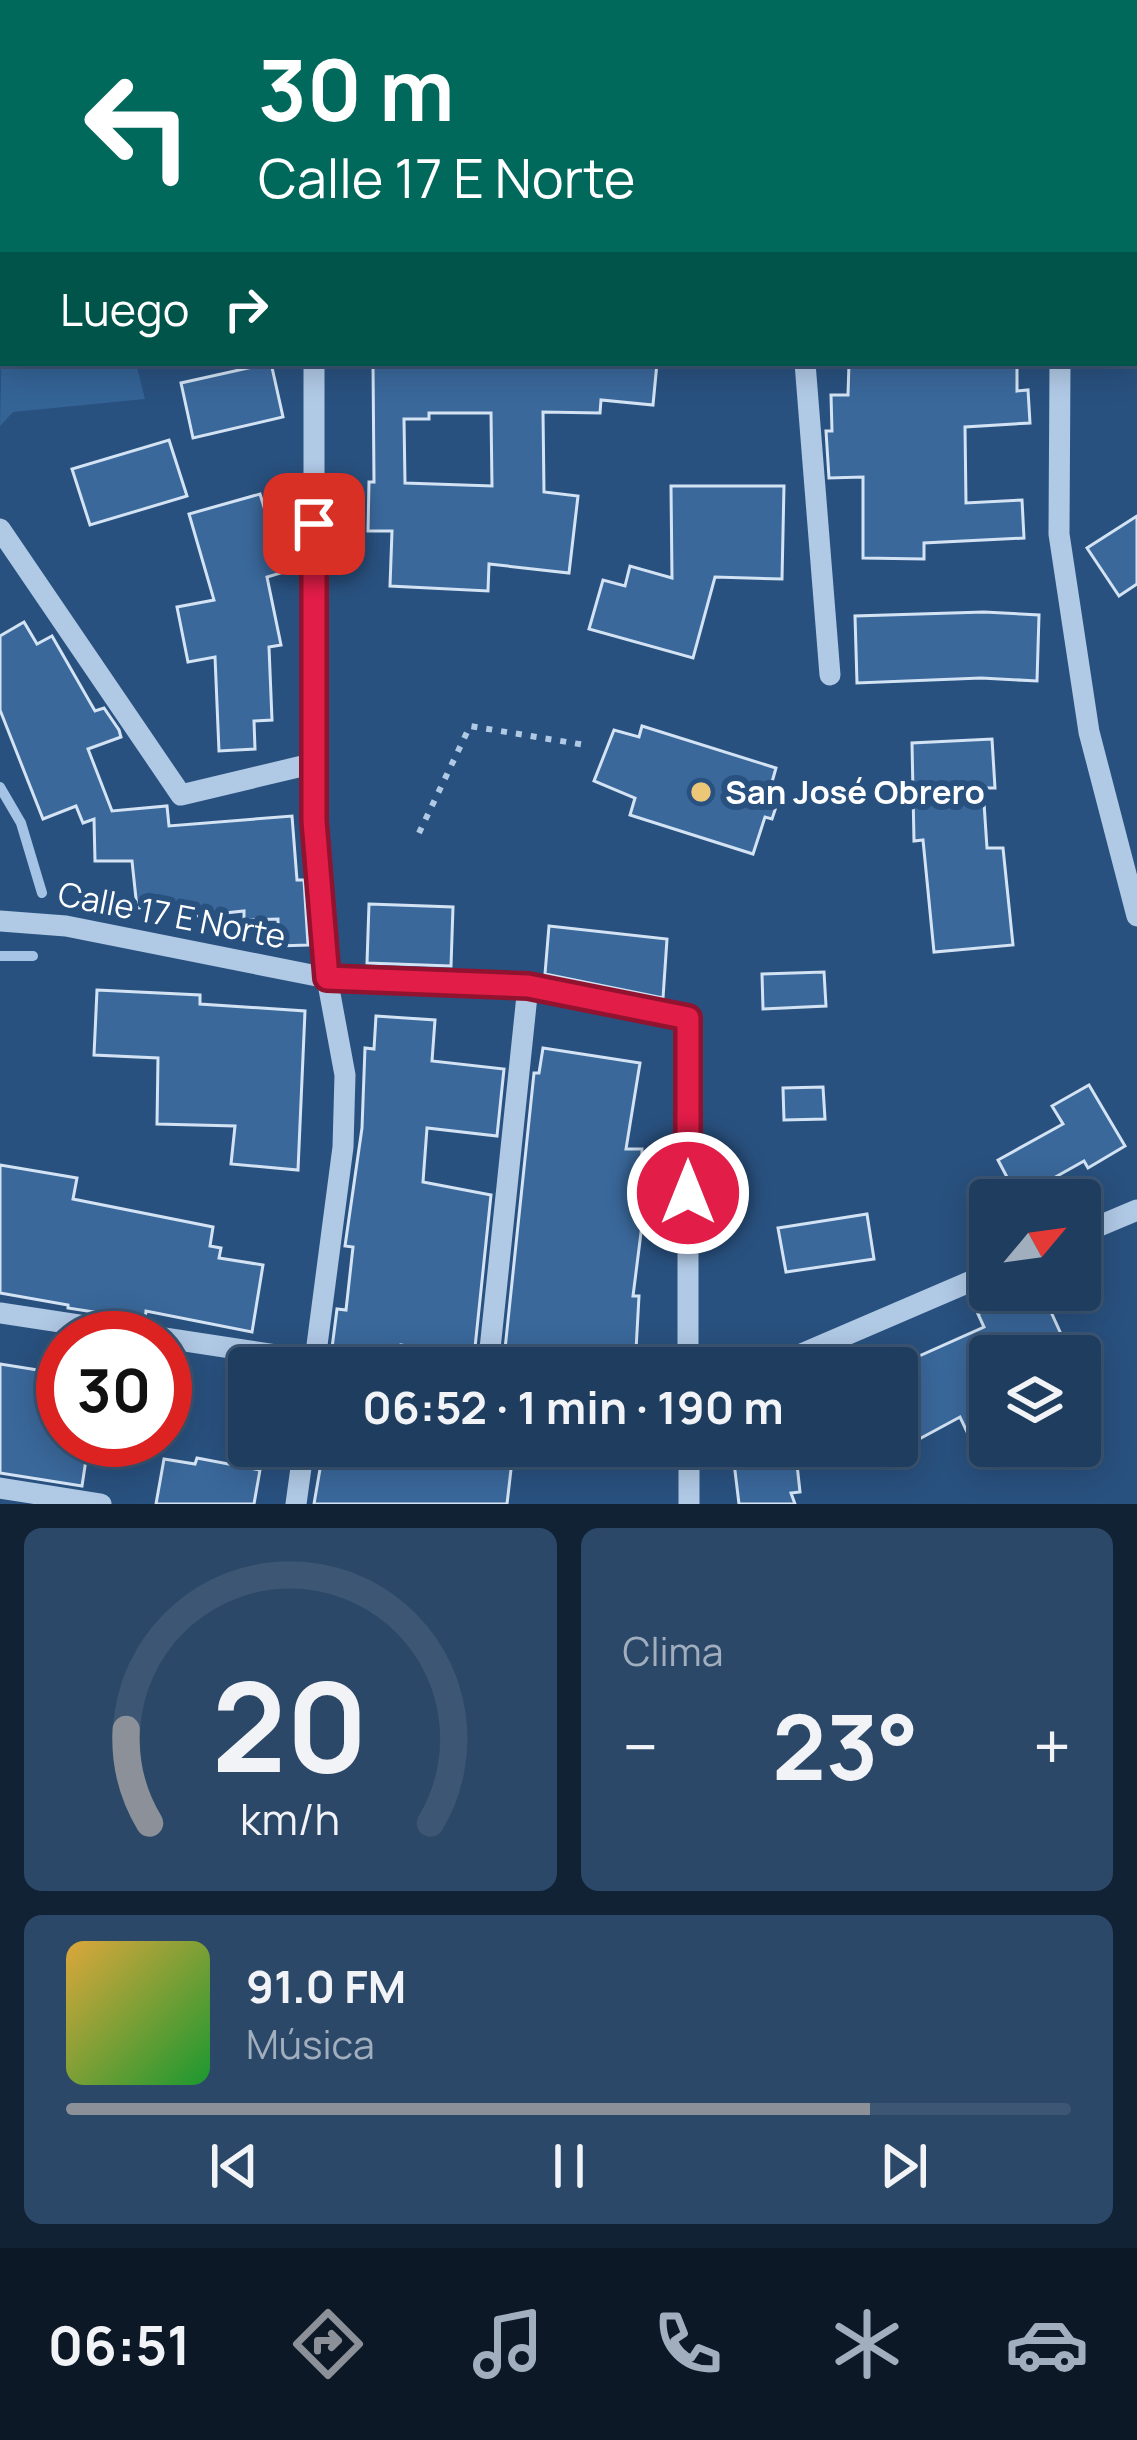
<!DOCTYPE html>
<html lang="es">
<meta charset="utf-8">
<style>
body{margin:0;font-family:Manrope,sans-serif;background:#2c4868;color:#f1f3f6;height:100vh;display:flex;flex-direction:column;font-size:45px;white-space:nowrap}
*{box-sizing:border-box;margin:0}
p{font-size:39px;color:#a1aebd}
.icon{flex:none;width:66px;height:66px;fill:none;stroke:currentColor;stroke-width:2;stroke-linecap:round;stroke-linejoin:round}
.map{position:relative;height:1504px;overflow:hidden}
.panel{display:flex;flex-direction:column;gap:24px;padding:24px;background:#112234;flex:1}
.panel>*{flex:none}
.guide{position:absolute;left:0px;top:0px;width:1137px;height:366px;box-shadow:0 6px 30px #0003,0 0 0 3px #3c5674;background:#00695c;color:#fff;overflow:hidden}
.needle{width:78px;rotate:61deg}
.tools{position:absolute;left:969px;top:1179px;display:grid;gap:24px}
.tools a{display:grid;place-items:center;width:132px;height:132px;border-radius:12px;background:#1f3d5f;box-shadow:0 6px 30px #0003,0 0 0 3px #3c5674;font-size:60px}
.speed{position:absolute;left:36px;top:1311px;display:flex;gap:24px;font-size:60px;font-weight:700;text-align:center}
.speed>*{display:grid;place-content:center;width:156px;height:156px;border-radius:50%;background:#1f3d5f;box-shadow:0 6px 30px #0003,0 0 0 3px #3c5674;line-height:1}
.speed .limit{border:18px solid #d22;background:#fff;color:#111}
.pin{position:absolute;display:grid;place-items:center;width:102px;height:102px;color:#fff;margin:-51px;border-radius:24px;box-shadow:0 6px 18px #0006}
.me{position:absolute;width:132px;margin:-66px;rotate:0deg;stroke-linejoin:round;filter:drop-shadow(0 0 9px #0008)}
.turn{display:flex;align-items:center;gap:42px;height:252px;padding:0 60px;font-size:54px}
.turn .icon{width:156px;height:156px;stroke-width:2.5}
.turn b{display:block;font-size:84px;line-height:102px}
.then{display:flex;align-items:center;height:114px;padding:0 60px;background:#0003;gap:24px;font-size:45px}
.big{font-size:90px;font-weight:700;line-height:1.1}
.panel .widget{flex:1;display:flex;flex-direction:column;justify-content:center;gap:18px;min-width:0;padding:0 42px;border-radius:18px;background:#2c4868}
.panel .dial{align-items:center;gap:0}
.dial svg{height:312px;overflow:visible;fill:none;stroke:#3c5674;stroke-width:7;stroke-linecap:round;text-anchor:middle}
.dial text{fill:#f1f3f6;stroke:none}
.song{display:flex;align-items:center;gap:36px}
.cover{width:144px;height:144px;border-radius:18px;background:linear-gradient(135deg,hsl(40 70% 55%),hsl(130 70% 35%))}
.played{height:12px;border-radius:6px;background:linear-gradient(90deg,#8c9099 80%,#3c5674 80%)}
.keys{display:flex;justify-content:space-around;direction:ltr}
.heat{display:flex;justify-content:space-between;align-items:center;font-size:66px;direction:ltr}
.panel .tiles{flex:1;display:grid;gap:24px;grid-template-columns:1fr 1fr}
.widget:last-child{grid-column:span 2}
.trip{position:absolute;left:228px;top:1347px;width:690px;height:120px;border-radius:12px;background:#1f3d5f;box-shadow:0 6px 30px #0003,0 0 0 3px #3c5674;font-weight:700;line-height:120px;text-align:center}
.dock{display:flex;height:192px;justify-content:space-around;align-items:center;background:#0c1826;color:#a1aebd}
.dock .icon{width:84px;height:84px}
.dock .selected{color:#8c9099}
.dock b{font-size:54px;color:#f1f3f6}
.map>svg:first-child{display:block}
.green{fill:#346396}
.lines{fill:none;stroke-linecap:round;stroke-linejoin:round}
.stream{stroke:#a5c4e5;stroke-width:10}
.building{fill:#3a689b;stroke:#d3e3f4;stroke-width:3;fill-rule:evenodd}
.path{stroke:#b0c9e5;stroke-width:6;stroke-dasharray:6 9;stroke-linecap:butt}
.minor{stroke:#b0c9e5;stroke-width:21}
.route-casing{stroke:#92132f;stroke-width:30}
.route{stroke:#e11d48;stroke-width:21}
.poi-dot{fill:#ecc777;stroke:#29517f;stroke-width:4.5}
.labels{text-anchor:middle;stroke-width:12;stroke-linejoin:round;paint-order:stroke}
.poi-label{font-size:33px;font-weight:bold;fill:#fff;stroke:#29517f;text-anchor:start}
.street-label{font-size:33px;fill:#fff;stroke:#29517f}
</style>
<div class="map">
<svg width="1137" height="1504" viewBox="0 0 1137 1504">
<rect width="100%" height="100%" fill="#29517f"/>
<!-- green -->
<polygon class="green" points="3,286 3,363 136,363 145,399 13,412 0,426"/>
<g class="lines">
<!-- stream -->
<g class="stream">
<polyline points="0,278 3,275"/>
<polyline points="0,787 21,823 42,893"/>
<polyline points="0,956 33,956"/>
</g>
</g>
<!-- building -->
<g class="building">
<polygon points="271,363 283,417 193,438 181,383"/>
<path d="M 373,363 L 657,363 L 653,405 L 601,400 L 600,413 L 543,412 L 544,492 L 578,496 L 569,573 L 489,564 L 488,591 L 390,586 L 392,531 L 368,531 L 369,482 L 374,482 ZM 429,413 L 491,413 L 492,486 L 405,483 L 404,419 L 429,419 Z"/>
<polygon points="849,363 1017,363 1017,391 1028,390 1030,423 965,427 966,503 1022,500 1024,538 924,543 924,559 863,558 863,477 829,478 826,431 832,431 831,395 848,395"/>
<polygon points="169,440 187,496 90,525 72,469"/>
<polygon points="671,486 784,486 782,579 715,577 693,658 589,629 603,580 625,586 630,566 672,578"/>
<polygon points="260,494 284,572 267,577 281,645 269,647 272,720 254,721 255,749 219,751 215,657 188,662 177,607 214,600 189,514"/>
<polygon points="1137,516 1137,584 1119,596 1087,548"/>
<polygon points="984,612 1039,615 1037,681 981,678 857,683 855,616"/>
<polygon points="24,622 37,644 52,636 95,711 104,708 119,730 121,737 88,749 112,811 167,806 169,826 292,816 297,880 304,880 308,945 278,946 278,919 244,920 244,911 187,917 185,903 137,908 132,861 95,861 94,819 83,823 76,806 43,819 0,710 0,636"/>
<polygon points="642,726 776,768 772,782 783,786 772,819 765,817 753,854 630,815 635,798 594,781 614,730 639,737"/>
<polygon points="992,739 995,788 983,788 987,848 1003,848 1013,945 934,952 923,840 914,841 912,743"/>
<polygon points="369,904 453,907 451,966 367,963"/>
<polygon points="549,926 667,939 663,998 545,974"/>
<polygon points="824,972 826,1006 763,1009 762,974"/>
<polygon points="97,990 200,995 200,1004 305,1011 298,1170 231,1164 235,1126 157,1124 158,1058 94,1055"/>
<polygon points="376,1016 435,1020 432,1061 504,1069 497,1136 427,1128 423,1182 491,1195 474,1357 401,1345 399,1360 332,1348 337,1309 346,1310 353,1247 345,1246 362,1128 365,1048 374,1049"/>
<polygon points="543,1048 640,1063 626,1149 642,1149 641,1209 644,1209 633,1296 639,1296 635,1368 503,1368 534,1073 539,1073"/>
<polygon points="1089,1085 1125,1146 1088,1168 1084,1161 1018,1198 998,1160 1063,1124 1052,1106"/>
<polygon points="823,1087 825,1119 784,1120 783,1088"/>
<polygon points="0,1165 77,1178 73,1199 213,1227 210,1246 221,1248 219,1258 263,1265 252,1332 146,1311 145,1320 68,1308 68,1305 0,1293"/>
<polygon points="867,1214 874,1259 786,1272 778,1228"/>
<polygon points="1029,1290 1041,1290 1071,1356 990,1356 990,1427 969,1436 960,1417 897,1451 897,1366 984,1327 978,1314"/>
<polygon points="0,1364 63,1374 63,1440 89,1440 82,1486 0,1473"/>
<polygon points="324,1446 457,1446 513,1452 507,1504 314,1504"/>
<polygon points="732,1446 795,1446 800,1492 791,1493 795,1504 739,1504"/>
<polygon points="197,1458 260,1470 254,1504 156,1504 164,1459 195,1464"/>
</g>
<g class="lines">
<!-- path -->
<polyline class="path" points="419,833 470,726 585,745"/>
<!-- minor -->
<g class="minor">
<polyline points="159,0 161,3"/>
<polyline points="714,0 716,3"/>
<polyline points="1134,188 1137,186"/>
<polyline points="805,363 830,675"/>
<polyline points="1060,363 1059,534 1089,732 1137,916"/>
<polyline points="0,529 181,795 315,763"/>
<polyline points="0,921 66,926 327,978 528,986 688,1018 688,1368"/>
<polyline points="1080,1234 1137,1210"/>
<polyline points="0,1313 362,1368"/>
<polyline points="314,1368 343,1147 345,1075 327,978 314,821 314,363"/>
<polyline points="488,1368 528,986"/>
<polyline points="769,1368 990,1273"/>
<polyline points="689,1446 689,1504"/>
<polyline points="0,1488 101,1504"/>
<polyline points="296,1504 304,1446"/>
</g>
</g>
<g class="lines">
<!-- route casing -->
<g class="route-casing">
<polyline id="route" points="314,524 314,821 327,978 528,986 688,1018 688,1193"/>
</g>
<!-- route -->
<use href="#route" class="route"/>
</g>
<!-- markers -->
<circle class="poi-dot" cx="701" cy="792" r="12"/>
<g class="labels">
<!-- poi labels -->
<g class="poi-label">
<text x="725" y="804">San José Obrero</text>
</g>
<!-- street labels -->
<g class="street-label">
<text transform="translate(172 915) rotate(11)" y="12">Calle 17 E Norte</text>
</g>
</g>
</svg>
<div class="tools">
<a><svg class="needle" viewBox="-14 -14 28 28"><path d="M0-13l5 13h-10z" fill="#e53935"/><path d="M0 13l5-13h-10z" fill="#a1aebd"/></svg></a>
<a><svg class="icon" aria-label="layers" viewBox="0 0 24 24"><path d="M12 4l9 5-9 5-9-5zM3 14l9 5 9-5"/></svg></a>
</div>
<div class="speed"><div class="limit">30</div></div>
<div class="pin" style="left:314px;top:524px;background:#d93025"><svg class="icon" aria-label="arrive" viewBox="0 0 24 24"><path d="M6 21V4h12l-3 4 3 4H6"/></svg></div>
<svg class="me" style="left:688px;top:1193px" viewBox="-20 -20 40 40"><circle r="17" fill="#e11d48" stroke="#fff" stroke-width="3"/><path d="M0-11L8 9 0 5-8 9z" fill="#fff"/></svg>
<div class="trip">06:52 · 1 min · 190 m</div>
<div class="guide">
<div class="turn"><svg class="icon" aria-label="left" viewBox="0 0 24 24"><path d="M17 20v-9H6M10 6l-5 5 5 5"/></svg><div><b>30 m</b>Calle 17 E Norte</div></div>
<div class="then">Luego<svg class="icon" aria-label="right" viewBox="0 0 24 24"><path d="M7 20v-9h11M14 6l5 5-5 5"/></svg></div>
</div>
</div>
<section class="panel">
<div class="tiles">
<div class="widget dial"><svg viewBox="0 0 100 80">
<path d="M14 69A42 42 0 1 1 86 69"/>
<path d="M14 69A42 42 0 0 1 8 45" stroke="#8c9099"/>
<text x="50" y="56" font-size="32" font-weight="700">20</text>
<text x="50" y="72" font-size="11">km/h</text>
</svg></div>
<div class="widget"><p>Clima</p>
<div class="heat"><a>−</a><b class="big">23°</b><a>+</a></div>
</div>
<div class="widget">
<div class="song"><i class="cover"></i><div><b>91.0 FM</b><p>Música</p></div></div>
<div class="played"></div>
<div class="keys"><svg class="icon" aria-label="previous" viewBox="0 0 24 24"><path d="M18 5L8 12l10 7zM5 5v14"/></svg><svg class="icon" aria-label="pause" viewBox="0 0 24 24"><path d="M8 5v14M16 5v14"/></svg><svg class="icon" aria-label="next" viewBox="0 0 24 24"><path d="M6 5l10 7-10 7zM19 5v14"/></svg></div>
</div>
</div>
</section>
<nav class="dock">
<b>06:51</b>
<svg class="icon selected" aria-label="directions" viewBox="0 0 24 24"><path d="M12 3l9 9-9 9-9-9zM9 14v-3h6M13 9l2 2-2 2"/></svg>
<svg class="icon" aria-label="music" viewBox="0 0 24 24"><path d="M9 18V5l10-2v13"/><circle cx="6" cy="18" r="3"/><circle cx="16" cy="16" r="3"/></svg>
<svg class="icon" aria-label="phone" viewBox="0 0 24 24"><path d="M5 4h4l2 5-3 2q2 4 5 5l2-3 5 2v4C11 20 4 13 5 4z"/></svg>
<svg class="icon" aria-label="climate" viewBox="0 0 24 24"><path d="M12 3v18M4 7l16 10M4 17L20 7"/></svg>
<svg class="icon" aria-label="car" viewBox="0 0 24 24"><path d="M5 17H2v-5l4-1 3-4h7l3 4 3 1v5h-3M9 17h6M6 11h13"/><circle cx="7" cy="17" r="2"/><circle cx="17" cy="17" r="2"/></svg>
</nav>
